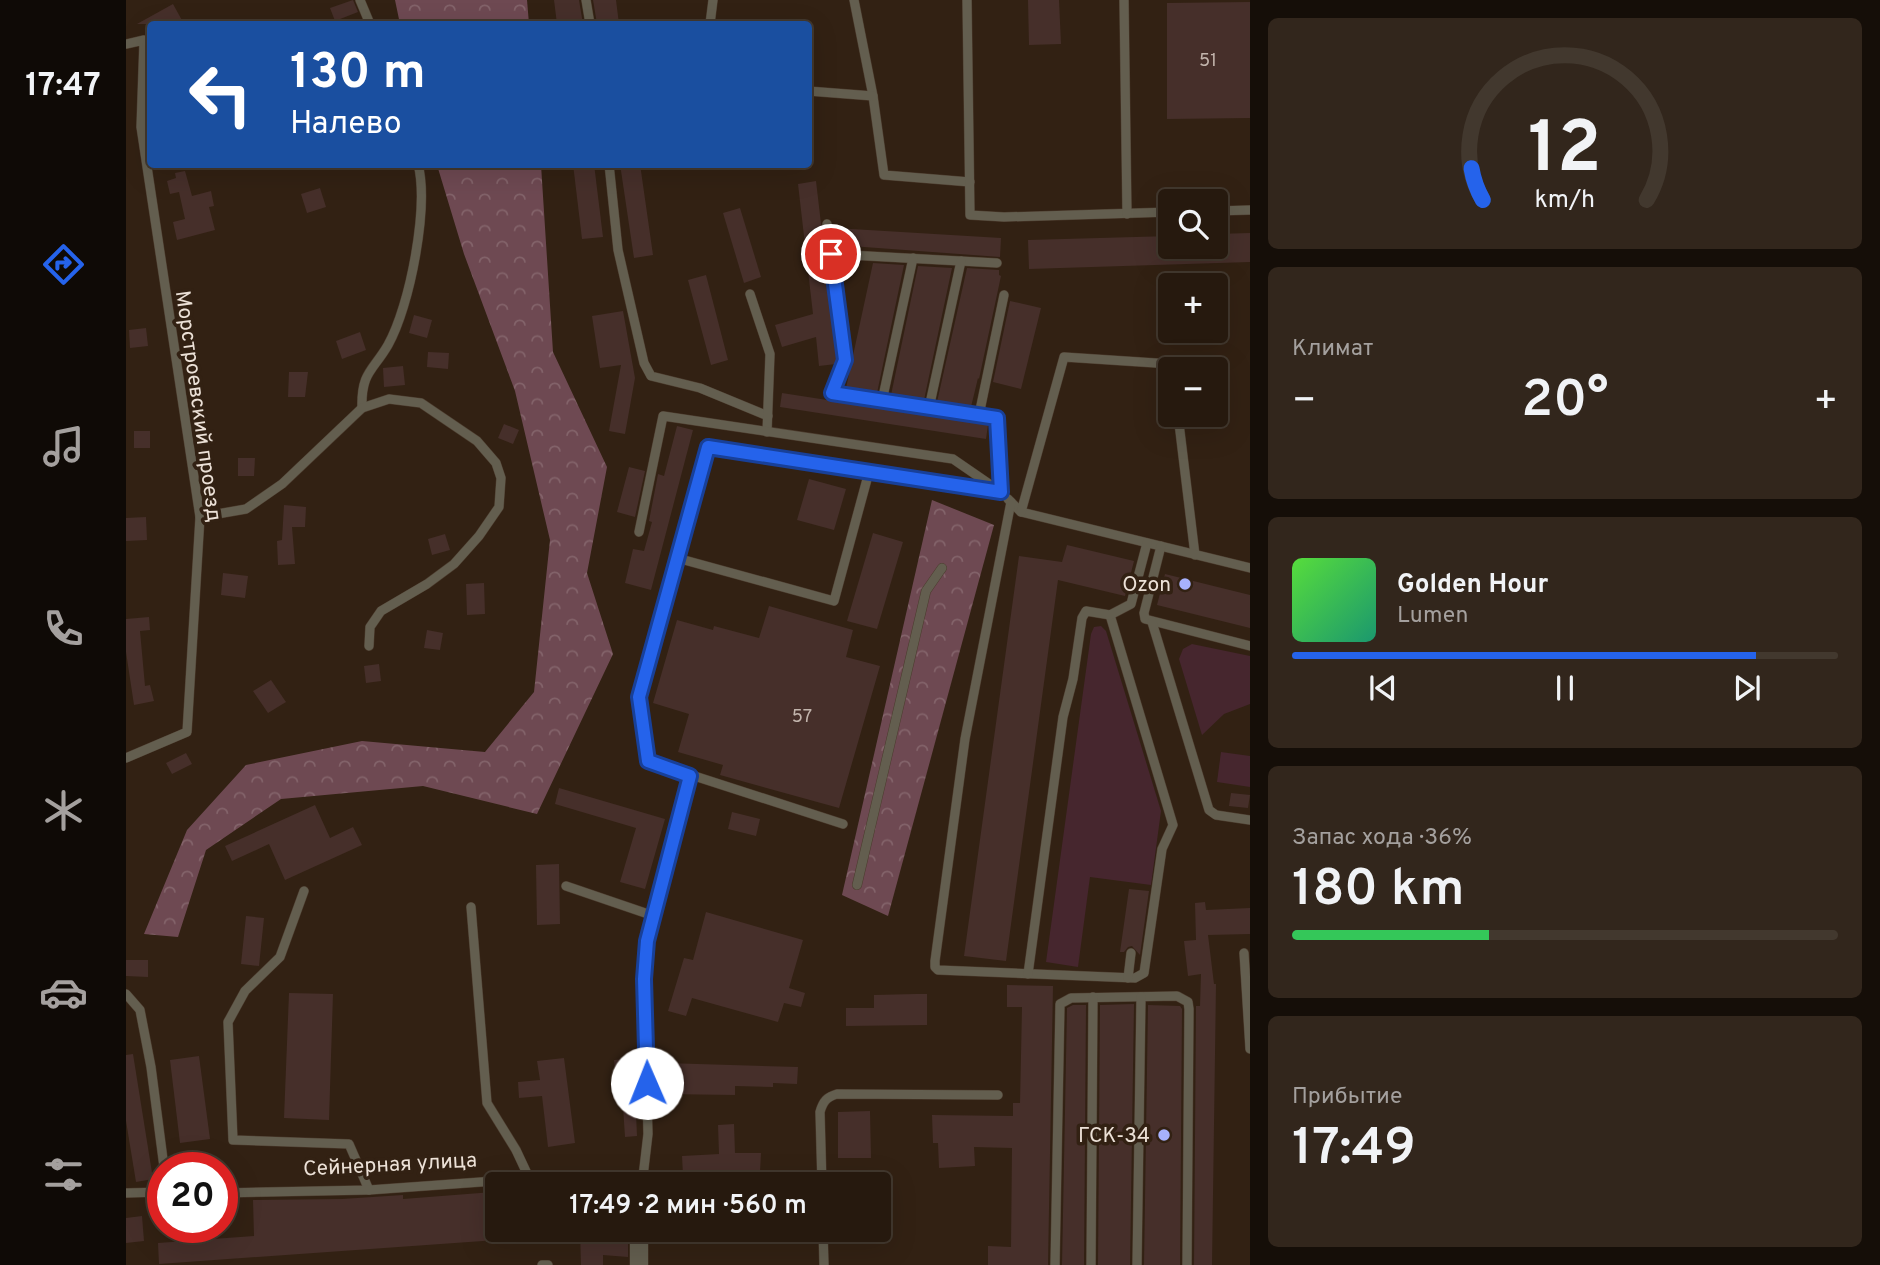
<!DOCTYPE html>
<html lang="ru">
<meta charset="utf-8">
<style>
body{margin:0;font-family:Overpass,sans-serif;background:#32261c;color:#f1f3f6;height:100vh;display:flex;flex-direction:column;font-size:26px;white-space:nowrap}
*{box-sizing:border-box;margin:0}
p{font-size:23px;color:#a4a09e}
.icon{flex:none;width:38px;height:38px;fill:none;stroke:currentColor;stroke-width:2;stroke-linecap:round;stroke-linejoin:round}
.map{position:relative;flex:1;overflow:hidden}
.drawer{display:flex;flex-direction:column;gap:18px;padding:18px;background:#150e08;width:630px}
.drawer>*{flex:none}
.top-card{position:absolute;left:21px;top:21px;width:665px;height:147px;border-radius:7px;box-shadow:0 7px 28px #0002,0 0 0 2px #42382e;background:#1a4fa0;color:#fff;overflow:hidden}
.buttons{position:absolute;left:1032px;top:189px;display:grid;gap:14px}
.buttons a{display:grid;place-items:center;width:70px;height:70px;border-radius:7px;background:#26190e;box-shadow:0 7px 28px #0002,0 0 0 2px #42382e;font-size:35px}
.speed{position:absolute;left:21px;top:1152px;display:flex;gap:14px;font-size:35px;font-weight:700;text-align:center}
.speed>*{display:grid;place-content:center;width:91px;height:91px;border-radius:50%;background:#26190e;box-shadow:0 7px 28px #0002,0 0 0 2px #42382e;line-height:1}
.speed .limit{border:10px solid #d22;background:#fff;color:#111}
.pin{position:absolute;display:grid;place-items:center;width:60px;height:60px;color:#fff;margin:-30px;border:4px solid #fff;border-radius:50%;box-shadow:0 2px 7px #0007}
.me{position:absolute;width:77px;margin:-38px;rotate:359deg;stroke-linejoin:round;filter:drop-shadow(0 0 5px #0008)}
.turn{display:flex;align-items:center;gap:24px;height:147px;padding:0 28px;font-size:32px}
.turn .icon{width:91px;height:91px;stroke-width:2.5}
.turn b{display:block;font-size:49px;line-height:60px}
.big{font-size:52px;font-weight:600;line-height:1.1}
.drawer .widget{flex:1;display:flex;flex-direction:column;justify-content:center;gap:10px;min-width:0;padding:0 24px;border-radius:10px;background:#32261c}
.drawer .dial{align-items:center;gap:0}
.dial svg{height:182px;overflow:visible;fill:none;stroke:#42382e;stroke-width:7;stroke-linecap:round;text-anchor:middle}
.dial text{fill:#f1f3f6;stroke:none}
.song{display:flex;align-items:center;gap:21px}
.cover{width:84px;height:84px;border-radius:10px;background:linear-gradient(135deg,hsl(110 70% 55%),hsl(160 70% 35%))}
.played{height:7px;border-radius:4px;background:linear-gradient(90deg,#2563eb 85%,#42382e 85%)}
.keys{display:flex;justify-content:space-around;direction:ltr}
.heat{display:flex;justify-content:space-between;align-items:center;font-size:38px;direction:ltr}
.charge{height:10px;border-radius:5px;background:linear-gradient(90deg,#34c759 36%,#42382e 0)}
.trip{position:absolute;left:359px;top:1172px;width:406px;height:70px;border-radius:7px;background:#26190e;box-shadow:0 7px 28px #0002,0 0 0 2px #42382e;font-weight:600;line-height:70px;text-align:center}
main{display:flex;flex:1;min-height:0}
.dock{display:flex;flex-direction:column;width:126px;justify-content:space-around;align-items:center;background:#0f0a06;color:#a4a09e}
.dock .icon{width:49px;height:49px}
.dock .on{color:#2563eb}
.dock b{font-size:32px;color:#f1f3f6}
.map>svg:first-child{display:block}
.green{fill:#46262e}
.forest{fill:url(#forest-crowns)}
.building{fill:#462f2a}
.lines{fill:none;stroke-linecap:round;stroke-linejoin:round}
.lane-casing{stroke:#4c3c2e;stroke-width:10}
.street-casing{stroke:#4c3c2e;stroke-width:19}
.lane{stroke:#635e4f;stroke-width:9}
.street{stroke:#635e4f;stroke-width:18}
.route-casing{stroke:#184099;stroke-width:18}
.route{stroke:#2563eb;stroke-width:12}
.poi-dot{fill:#a7b1fc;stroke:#322113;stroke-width:2.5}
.labels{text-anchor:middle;stroke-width:7;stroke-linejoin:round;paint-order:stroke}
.number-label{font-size:18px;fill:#c2b4ac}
.street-label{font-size:21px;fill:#ece1d7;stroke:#322113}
.poi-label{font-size:21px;fill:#ece1d7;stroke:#322113;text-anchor:end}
</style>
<main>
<nav class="dock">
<b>17:47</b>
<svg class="icon on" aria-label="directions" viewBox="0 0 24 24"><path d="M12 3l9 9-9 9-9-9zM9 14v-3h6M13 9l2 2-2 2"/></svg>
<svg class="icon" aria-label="music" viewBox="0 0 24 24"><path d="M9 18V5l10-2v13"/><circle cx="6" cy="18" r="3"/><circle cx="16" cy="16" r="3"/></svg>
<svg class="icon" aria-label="phone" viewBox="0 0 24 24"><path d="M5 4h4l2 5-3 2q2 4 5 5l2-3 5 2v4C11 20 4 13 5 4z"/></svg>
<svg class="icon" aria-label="climate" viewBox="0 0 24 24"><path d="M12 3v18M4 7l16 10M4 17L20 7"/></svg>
<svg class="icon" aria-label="car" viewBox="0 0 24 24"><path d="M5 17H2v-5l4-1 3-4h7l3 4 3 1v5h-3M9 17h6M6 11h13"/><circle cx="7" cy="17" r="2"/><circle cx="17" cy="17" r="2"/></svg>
<svg class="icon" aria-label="filters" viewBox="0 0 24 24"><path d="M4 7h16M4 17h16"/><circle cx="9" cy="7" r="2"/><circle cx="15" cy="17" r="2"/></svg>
</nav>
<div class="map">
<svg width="1124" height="1265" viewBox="0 0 1124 1265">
<defs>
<pattern id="forest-crowns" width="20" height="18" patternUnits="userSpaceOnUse" patternTransform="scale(1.75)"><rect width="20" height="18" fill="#6e4952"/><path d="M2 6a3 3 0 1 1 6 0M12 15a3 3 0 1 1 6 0" fill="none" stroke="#83636a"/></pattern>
</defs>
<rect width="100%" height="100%" fill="#322113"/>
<!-- green -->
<g class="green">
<polygon points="975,626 980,631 1035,811 1025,885 964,877 952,967 920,962 965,634 968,627"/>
<polygon points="1066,644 1124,656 1124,704 1098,714 1076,735 1053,659 1057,649"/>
<polygon points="1095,752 1124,756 1124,787 1091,782"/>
</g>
<!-- forest -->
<g class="forest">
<polygon points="269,0 401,0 403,24 274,24"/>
<polygon points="311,165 415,165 427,352 481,467 461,573 487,654 411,814 297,786 155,799 80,850 52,937 18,934 61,830 120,765 236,741 359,752 408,692 424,540 389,391 338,254"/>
<polygon points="806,500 868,525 762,916 716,895"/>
</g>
<!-- building -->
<g class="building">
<polygon points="227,0 232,12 209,21 204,8"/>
<polygon points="428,0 453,0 457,24 431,24"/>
<polygon points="467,0 490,0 493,24 471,24"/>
<polygon points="902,0 933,0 935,44 903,45"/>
<polygon points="1124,2 1124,118 1041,119 1041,3"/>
<polygon points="47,4 58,24 11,24"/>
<polygon points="447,164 468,164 477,237 456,239"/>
<polygon points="494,164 514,164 527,255 508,258"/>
<polygon points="59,171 66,196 85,191 88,206 83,207 89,230 51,240 47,222 59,219 53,192 44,194 41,181 50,178 49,173"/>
<polygon points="690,181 711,360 710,364 693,366 690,337 656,347 649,325 687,314 672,184"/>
<polygon points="194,188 200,207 181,213 175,194"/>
<polygon points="614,208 635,277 618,283 597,213"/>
<polygon points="709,228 875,238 874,257 711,245"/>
<polygon points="1124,233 1124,262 903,269 902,240 1045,236 1045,247 1090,247 1090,234"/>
<polygon points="747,263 778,265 751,393 720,388"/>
<polygon points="792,266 826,268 798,400 765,395"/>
<polygon points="841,268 873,270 873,275 875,276 853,379 852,378 845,407 811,402"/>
<polygon points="580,275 602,360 585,365 562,280"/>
<polygon points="884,301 915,308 895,389 867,382"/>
<polygon points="497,311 509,378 499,434 483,431 495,365 474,368 466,316"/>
<polygon points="288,315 306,320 301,338 283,333"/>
<polygon points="20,328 22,346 4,348 3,330"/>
<polygon points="234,332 240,350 216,359 210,341"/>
<polygon points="302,352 323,353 322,369 301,367"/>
<polygon points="277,366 279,385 258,387 257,368"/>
<polygon points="163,372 182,372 179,397 162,397"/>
<polygon points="656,393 862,425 860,439 654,407"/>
<polygon points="378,424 393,430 387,444 372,438"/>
<polygon points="551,426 567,430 525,590 499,583 507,549 518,551 526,522 523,521 532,474 538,476"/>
<rect x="8" y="431" width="16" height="17"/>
<polygon points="112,458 129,458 128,476 112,476"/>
<polygon points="503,467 519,471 509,517 491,512"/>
<polygon points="683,479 720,489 708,530 671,520"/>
<polygon points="158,505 180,507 179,527 166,527 169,564 152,565 151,541 156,540"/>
<polygon points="20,517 21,540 0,541 0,518"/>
<polygon points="747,533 777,542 751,629 721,621"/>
<polygon points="319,534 324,550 306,555 302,539"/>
<polygon points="941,545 1008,561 999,596 932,580 880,961 838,956 893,556 936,562"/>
<polygon points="97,573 122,576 119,598 95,595"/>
<polygon points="1039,574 1124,595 1124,628 1031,605"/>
<polygon points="358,583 359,614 341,615 340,584"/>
<polygon points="643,606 727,630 720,657 754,666 713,808 594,775 597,765 552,752 563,714 527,703 551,620 587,630 588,626 633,638"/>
<polygon points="23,617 24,630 14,631 19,686 24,685 28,701 8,705 0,652 0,619"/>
<polygon points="301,630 317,633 314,650 298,648"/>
<polygon points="253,664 255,681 240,683 238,666"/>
<polygon points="145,680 160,702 142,713 127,691"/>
<polygon points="60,753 66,764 46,774 40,763"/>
<polygon points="433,788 539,819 519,889 494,882 510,828 429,804"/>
<polygon points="1105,793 1124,795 1122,808 1103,806"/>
<polygon points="189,805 204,838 227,827 236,845 159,880 143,844 106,861 99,846"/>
<polygon points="606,812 634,819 630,836 602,829"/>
<polygon points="433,864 434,924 411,925 410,865"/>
<polygon points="1003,889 1023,891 1014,955 1006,946 1002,947 998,952 994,952"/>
<polygon points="1079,902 1080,910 1124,908 1124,934 1082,935 1088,984 1090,984 1086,1265 1068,1265 1070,1006 1074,1006 1075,974 1062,976 1058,941 1070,940 1069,903"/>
<polygon points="580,912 677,940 663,988 679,993 675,1007 658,1003 652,1022 566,998 560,1016 542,1011 558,958 567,960"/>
<polygon points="120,916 138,918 133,966 115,964"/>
<polygon points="0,960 22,960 22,977 0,976"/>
<polygon points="881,985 927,986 922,1265 862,1265 862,1246 885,1247 886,1148 848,1147 849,1166 813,1168 812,1143 807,1143 806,1115 887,1116 887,1103 894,1103 896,1007 881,1007"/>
<polygon points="163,993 207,994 203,1120 158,1118"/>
<polygon points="790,994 801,994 801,1025 720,1026 720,1008 748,1008 748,995"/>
<polygon points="1008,1004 1004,1265 972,1265 974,1005"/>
<polygon points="947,1005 960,1005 958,1265 936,1265 941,1008"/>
<polygon points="1022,1005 1054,1006 1056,1009 1054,1265 1018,1265"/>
<polygon points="7,1054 27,1179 10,1182 0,1121 0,1055"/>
<polygon points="73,1056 84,1139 54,1143 44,1060"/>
<polygon points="438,1058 449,1143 422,1147 416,1096 393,1098 392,1082 414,1080 411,1061"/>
<polygon points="510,1058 513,1090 509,1090 511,1136 499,1137 496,1091 491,1092 488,1060"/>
<polygon points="539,1063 672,1067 671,1084 647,1083 647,1087 609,1086 609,1095 538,1094"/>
<polygon points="744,1111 745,1158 712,1158 712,1112"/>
<polygon points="608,1124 609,1153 635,1153 634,1172 557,1175 556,1156 593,1154 592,1125"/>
<polygon points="367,1192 369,1219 371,1219 371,1240 33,1264 32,1243 128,1236 127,1200 216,1199 277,1195 277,1199"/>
<polygon points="16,1216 18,1241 0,1243 0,1218"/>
<polygon points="454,1230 502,1230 502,1257 477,1255 477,1265 455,1265"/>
</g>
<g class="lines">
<!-- lane casing -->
<g class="lane-casing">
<g id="lane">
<polyline points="234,0 244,24"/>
<polyline points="460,0 464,24"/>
<polyline points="728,0 747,96 758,175 844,182"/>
<polyline points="841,0 844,215 878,217 1045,212"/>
<polyline points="998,0 1001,214"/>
<polyline points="584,24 587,0"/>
<polyline points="0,44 18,40 15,127 74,517 61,732 0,758"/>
<polyline points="682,91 747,96"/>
<polyline points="483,164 492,250 518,363 525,376 574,388 642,416"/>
<polyline points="1090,211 1124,210"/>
<polyline points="701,224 719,360 706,393 871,418 875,492"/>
<polyline points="705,254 871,263"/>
<polyline points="624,294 644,354 641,432"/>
<polyline points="756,401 787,258"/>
<path d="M 236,408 C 235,372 247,371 262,345 C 284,306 303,207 292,164"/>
<polyline points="803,408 835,261"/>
<polyline points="853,415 878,295"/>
<polyline points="1052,415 1069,555"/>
<polyline points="882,499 895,512 1124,568"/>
<polyline points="885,502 839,739 809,961 809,967 812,970 1009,978 1018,973 1036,849 1047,825 984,615"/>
<polyline points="895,512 938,357 1045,364 1046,369"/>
<polyline points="74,517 120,509 156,484 236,408 263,399 295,403 351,441 370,463 375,478 373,507 353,536 328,564 301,584 255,611 244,627 243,646"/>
<polyline points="513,532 537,416 827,459 872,490"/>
<polyline points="1035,546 1018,613 1019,619 1124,646"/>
<polyline points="551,558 708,601 743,472"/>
<polyline points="1026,622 1083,810 1090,815 1124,820"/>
<polyline points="717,824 522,761 513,697 582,447 875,492"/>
<polyline points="731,885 800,591 816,568"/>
<polyline points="440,886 528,916"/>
<polyline points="178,891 154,957 119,991 102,1022 107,1140 223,1144 243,1190"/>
<polyline points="345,907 361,1103 390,1150 405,1182"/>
<polyline points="1118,953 1124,1049"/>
<polyline points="902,974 937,717 947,679 956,618 960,611 984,615 1005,604 1021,543"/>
<polyline points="1002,978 1005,953"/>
<polyline points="0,994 14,1010 25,1067 38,1167"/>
<polyline points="516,1185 522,1134 518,980 521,941 564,776"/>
<path d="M 696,1185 L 694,1112 C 697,1101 701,1097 711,1094 L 872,1095"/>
<polyline points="0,1193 37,1192"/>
<polyline points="96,1193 243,1190 369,1181 468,1181 476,1185"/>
<polyline points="697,1230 698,1265"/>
<polyline points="416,1265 422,1265"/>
<polyline points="929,1265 934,1004 945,998 1051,996 1062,1002 1063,1009 1061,1265"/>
<polyline points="965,1265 967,997"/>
<polyline points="1011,1265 1015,997"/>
</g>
</g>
<!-- street casing -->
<g class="street-casing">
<polyline id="street" points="513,1230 513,1265"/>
</g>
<!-- lane -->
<use href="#lane" class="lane"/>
<!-- street -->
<use href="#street" class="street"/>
</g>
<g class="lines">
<!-- route casing -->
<g class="route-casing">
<polyline id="route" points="521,1083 518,979 521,941 564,776 522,761 513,697 582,447 875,492 871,418 706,393 719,360 705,254"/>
</g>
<!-- route -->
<use href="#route" class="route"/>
</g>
<!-- markers -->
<g class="poi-dot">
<circle cx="1059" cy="584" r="7"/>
<circle cx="1038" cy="1135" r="7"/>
</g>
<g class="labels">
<!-- number labels -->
<g class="number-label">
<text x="1082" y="66">51</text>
<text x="676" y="722">57</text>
</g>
<!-- street labels -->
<g class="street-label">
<text transform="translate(73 406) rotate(82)" y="7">Морстроевский проезд</text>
<text transform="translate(264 1164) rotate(-3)" y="7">Сейнерная улица</text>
</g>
<!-- poi labels -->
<g class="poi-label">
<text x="1045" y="591">Ozon</text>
<text x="1024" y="1142">ГСК-34</text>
</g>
</g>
</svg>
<div class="buttons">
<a><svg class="icon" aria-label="search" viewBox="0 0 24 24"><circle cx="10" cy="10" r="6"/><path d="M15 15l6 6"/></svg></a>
<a>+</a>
<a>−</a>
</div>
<div class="speed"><div class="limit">20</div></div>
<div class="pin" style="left:705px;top:254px;background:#d93025"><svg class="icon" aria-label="arrive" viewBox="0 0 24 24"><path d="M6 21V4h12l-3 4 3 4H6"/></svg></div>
<svg class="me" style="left:521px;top:1083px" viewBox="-20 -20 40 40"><circle r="19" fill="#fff"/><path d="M0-13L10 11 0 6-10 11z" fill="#2563eb"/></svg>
<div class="trip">17:49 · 2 мин · 560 m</div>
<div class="top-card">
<div class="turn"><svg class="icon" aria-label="left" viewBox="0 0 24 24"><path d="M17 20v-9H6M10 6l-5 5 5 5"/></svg><div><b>130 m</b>Налево</div></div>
</div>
</div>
<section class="drawer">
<div class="widget dial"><svg viewBox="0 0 100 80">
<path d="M14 69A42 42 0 1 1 86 69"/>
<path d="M14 69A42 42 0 0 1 9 55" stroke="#2563eb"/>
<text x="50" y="56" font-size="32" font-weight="700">12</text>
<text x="50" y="72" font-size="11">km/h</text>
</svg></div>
<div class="widget"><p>Климат</p>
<div class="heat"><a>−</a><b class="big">20°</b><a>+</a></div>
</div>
<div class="widget">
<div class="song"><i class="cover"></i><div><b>Golden Hour</b><p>Lumen</p></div></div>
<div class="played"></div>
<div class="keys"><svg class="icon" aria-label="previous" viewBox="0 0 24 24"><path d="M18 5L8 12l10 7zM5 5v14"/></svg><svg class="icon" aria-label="pause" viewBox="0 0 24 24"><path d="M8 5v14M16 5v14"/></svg><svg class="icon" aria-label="next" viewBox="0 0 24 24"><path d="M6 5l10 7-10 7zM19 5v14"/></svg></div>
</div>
<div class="widget"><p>Запас хода · 36%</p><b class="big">180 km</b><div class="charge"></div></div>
<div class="widget"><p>Прибытие</p><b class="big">17:49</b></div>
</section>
</main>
